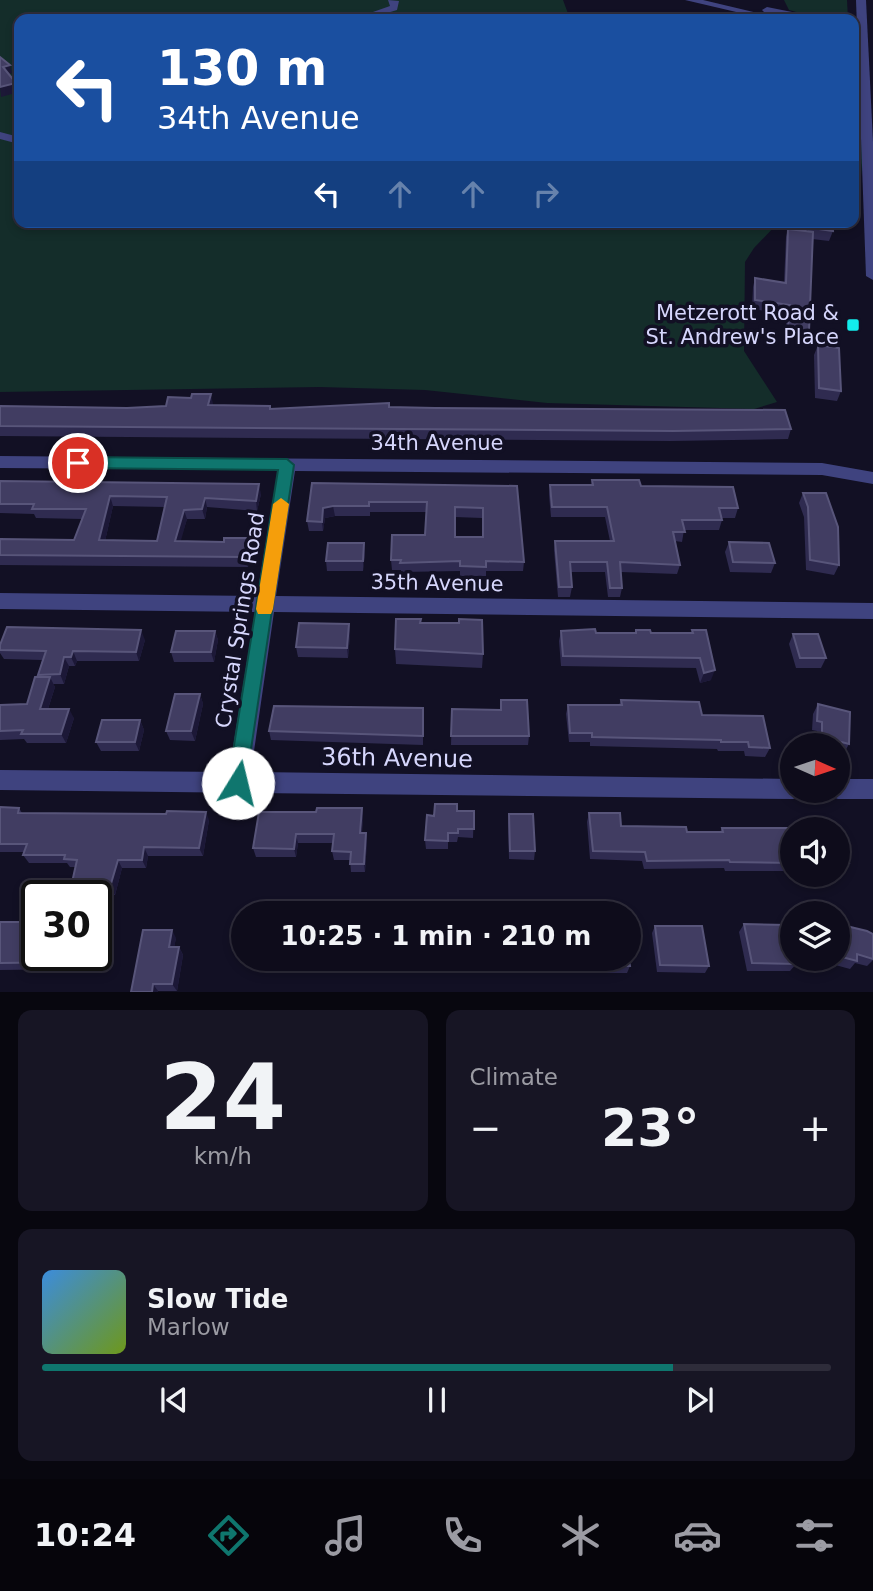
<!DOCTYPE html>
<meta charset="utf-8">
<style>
body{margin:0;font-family:"DejaVu Sans",sans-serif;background:#171524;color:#f1f3f6;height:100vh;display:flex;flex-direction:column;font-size:26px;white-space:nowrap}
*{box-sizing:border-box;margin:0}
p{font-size:23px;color:#9b9ba3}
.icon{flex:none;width:38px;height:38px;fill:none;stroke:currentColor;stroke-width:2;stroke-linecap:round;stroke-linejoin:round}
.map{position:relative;height:992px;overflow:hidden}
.panel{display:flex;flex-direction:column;gap:18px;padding:18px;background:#08070f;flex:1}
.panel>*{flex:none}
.top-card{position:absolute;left:14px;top:14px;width:845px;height:214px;border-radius:14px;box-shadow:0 4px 10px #0003,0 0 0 2px #2e2c3a;background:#1a4fa0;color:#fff;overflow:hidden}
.needle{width:46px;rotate:93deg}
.tools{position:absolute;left:780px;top:733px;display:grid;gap:14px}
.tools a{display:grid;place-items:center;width:70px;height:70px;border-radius:50%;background:#0e0c1b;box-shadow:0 4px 10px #0003,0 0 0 2px #2e2c3a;font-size:35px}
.speed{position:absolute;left:21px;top:880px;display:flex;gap:14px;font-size:35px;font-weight:700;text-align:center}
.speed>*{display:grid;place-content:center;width:91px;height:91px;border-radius:50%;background:#0e0c1b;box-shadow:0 4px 10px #0003,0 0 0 2px #2e2c3a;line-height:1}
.speed .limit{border:4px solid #111;border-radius:10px;background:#fff;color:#111}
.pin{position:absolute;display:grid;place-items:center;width:60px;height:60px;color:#fff;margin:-30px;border:4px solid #fff;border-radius:50%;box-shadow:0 2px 7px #0007}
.me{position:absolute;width:77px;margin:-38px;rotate:9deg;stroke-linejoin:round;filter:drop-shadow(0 0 5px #0008)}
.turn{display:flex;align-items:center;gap:24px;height:147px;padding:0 28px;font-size:32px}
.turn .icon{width:91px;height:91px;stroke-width:2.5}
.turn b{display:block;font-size:49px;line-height:60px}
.lanes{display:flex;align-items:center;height:66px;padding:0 28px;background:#0003;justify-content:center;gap:35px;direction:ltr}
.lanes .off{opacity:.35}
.big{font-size:52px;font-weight:700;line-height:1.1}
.panel .widget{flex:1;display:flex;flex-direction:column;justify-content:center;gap:10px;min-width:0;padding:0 24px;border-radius:14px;background:#171524}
.panel .dial{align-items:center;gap:0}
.dial b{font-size:91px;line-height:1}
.song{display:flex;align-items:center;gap:21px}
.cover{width:84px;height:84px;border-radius:10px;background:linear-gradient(135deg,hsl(210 70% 55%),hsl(80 70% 35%))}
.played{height:7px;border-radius:4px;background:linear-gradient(90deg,#0f766e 80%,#2e2c3a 80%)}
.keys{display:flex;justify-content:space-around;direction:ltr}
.heat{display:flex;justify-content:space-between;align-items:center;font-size:38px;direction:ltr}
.panel .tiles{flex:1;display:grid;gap:18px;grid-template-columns:1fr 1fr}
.widget:last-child{grid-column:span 2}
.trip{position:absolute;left:231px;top:901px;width:410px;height:70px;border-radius:35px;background:#0e0c1b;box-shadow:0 4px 10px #0003,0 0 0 2px #2e2c3a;font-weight:700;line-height:70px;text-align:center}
.tabs{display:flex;height:112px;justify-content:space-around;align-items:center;background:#06050b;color:#9b9ba3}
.tabs .icon{width:49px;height:49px}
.tabs .selected{color:#0f766e}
.tabs b{font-size:32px;color:#f1f3f6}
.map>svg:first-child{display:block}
.green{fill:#142d2a}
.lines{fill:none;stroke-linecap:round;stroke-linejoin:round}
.minor{fill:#3f437f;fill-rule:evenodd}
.wall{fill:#2f2b50;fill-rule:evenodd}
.shaded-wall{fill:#1c1837}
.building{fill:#413d62;stroke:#58557a;stroke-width:2;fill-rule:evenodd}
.route{fill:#0f766e;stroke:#0a4d48;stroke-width:2}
.slow{fill:#f59e0b}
.poi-dot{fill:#12ecec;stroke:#121024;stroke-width:2.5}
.labels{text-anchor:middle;stroke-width:7;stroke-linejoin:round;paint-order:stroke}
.poi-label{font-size:21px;fill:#d6d6fc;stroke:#121024;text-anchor:end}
.street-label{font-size:21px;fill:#d6d6fc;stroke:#121024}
.near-street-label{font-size:24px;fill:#d6d6fc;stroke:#121024}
</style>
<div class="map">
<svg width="873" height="993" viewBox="0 0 873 993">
<rect width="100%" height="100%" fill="#121024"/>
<!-- green -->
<g class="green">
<polygon points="0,0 563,0 570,19 19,19 19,222 779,222 754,248 745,262 744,351 777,402 754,409 547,403 425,390 320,387 0,392"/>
<polygon points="784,0 847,0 848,19 822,19 789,10"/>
<polygon points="854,101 863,149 859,205 854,206"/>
</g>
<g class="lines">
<!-- minor -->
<g class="minor">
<polygon points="388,0 399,1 397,10 367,19 353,19 390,6"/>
<polygon points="685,0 703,0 783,19 766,19"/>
<polygon points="856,0 866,0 873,142 873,280 866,276"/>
<polygon points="767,7 812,16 817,19 799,19 764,12 762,10"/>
<polygon points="0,132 19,137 19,144 0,139"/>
<polygon points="0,456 822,463 873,472 873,484 822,475 295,471 276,596 873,603 873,619 274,612 251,772 793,779 793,791 803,791 801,796 793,799 0,790 0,770 229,772 255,612 0,609 0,593 257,596 278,470 0,468"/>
<polygon points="838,779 873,779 873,799 838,799 830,796 828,791 838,791"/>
</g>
</g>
<!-- wall -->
<g class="wall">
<polygon points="808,222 832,222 833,231 829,241 812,239 809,331 806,340 785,336 787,314 752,309 753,287 755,278 784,283 786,237 788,229 808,231"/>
<polygon points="818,345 841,391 837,401 815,398 814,355"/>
<polygon points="213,404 213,405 270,409 389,407 791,429 788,439 670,441 0,436 0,406 127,408"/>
<polygon points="592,480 641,486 738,508 735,518 721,518 722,520 719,530 684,530 682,542 675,541 680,565 677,574 621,572 622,588 620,597 608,597 605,572 571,572 572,587 570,597 558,597 554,550 555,541 610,541 605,517 551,517 549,495 550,485 591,485"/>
<path d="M 0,481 L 261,494 L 257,511 L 207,507 L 205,519 L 187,519 L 180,541 L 251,548 L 248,567 L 0,565 L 0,539 L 74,540 L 82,519 L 36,518 L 34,514 L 0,513 ZM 113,506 L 165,507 L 157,541 L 105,541 Z"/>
<path d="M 312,483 L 517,486 L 524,562 L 523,571 L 486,571 L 486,576 L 460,576 L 460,571 L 401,572 L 401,570 L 392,570 L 391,560 L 425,535 L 426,512 L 370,512 L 370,516 L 335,516 L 325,518 L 323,531 L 309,531 L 307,521 ZM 455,517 L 482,518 L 483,537 L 455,537 Z"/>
<polygon points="803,493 839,565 834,575 806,570 804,517 799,503"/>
<polygon points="729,542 775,563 771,573 730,572 725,552"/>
<polygon points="365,553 363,571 327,571 326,561"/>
<polygon points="421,623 483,654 482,668 396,664 395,649"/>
<polygon points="349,624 350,634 348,658 298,657 296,647"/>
<polygon points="636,630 651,633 691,633 692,630 711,680 700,683 696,668 561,666 559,641 561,631 635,633"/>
<polygon points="215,631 218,640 214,662 174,662 171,652"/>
<polygon points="793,634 826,658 821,668 796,668 789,644"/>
<polygon points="145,640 139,661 77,661 75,666 69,666 64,684 53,684 55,687 48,709 74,718 66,743 27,743 24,739 0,740 0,705 27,704 39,677 38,675 42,660 4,659 0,653 0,645"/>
<polygon points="200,694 203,704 195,741 170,740 166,731"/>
<polygon points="501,700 529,736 528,745 451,745 452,709 500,710"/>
<polygon points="621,700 702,715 770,748 765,757 745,756 744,751 718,751 717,749 590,746 590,742 569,742 566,714 568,705 619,705"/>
<polygon points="818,704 849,744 844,753 838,752 838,746 817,746 817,731 812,730 813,714"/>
<polygon points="423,708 423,745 271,740 269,731"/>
<polygon points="140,720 144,730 139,751 101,751 96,742"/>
<polygon points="0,807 19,808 22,813 209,820 203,856 148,856 146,868 122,868 115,895 77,894 71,887 76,867 70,867 67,863 29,863 23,855 24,852 0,852"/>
<polygon points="362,808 363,816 362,833 366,833 367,841 365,872 351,872 350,860 334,860 332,851 333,843 298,843 296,857 256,857 253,848 316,812"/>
<polygon points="457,811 474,811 473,838 458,837 457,842 448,842 448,849 426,849 425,840 434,816"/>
<polygon points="589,813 620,813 621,826 686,827 687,832 720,832 722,828 840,828 849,863 843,871 838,871 838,830 793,830 793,871 725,871 724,868 644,869 642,861 590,859 587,822"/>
<polygon points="509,814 535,851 534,860 509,859 508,823"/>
<polygon points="0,922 37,956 80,956 76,969 0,970"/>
<polygon points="243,922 243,959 285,959 285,961 242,960 239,953"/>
<polygon points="744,924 796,964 790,971 747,971 739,932"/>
<polygon points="838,924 873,934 873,960 867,966 855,963 850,969 828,963 828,959 838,959"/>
<polygon points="655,926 709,966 705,973 657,972 652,933"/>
<polygon points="176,938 174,947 179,947 183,955 177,991 158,991 157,992 131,992"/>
<polygon points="313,959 487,959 487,965 313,961"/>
<polygon points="582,959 628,959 630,966 627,973 583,973"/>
</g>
<!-- shaded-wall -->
<g class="shaded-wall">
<polygon points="10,65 12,73 6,75 3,67"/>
<polygon points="16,83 19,92 1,97 0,87"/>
<polygon points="211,394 213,404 211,415 208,405"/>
<polygon points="259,484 261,494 257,511 256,501"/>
<polygon points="110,496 113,506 103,550 99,540"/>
<polygon points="205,498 207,507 205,519 202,509"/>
<polygon points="333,506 335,516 325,518 323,531 322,522 323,508"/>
<polygon points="184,510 187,519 178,551 175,541"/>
<polygon points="249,538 251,548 248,567 245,557"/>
<polygon points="364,543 365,553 363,571 363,561"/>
<polygon points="349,624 350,634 348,658 347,648"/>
<polygon points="141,630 145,640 139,661 136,652"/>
<polygon points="215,631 218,640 214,662 211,652"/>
<polygon points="73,651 77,661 75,666 71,657"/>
<polygon points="64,657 69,666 64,684 60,674"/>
<polygon points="715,670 711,680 700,683 704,673"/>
<polygon points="50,677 55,687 45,718 40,709"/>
<polygon points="200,694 203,704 195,741 191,731"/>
<polygon points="69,709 74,718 66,743 61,734"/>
<polygon points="140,720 144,730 139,751 135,742"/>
<polygon points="362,808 363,816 361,841 360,833"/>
<polygon points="206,812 209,820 203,856 199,848"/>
<polygon points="366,833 367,841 365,872 364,864"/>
<polygon points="296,834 298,843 296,857 294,849"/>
<polygon points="144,847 148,856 146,868 142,860"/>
<polygon points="118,860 122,868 115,895 110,887"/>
<polygon points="172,930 176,938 173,954 169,947"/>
<polygon points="179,947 183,955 177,991 172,984"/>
<polygon points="72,956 80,956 76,969 71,962"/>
<polygon points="153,984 158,991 157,992 152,992"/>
</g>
<!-- building -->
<g class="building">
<polygon points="0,57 10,65 3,67 16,83 0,87"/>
<polygon points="811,222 832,222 833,231 811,228"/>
<polygon points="788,229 813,232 809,331 788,327 790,305 755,300 755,278 786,283"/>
<polygon points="818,345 839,348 841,391 819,388"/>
<polygon points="192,394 211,394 208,405 270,406 270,409 389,403 389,407 435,408 785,410 791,429 673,431 0,426 0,406 127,408 166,406 168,397 191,398"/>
<polygon points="592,480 639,480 641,486 733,487 738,508 719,508 722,520 682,520 685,532 673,532 680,565 620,562 622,588 610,588 607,562 570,562 572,587 559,587 555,541 614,541 607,507 552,507 550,485 593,485"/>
<path d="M 0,481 L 259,484 L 256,501 L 205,498 L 202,509 L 184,510 L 175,541 L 224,542 L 224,538 L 249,538 L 245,557 L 0,555 L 0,539 L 74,540 L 86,509 L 32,509 L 34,504 L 0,504 ZM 110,496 L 167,497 L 157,541 L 99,540 Z"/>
<path d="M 312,483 L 517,486 L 524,562 L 486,561 L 486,567 L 460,566 L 460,561 L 400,563 L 401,560 L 391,560 L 392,535 L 425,535 L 427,502 L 369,502 L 369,506 L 333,506 L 323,508 L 322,522 L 307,521 ZM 455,507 L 483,508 L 483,537 L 455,537 Z"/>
<polygon points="803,493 826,493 838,527 839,565 810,560 808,507"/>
<polygon points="729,542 769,543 775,563 733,562"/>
<polygon points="328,543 364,543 363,561 326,561"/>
<polygon points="396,619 421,619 420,623 459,623 459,619 482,620 483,654 395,649"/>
<polygon points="299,623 349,624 347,648 296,647"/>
<polygon points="7,627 141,630 136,652 73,651 71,657 64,657 60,674 38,675 46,651 0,650 0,645"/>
<polygon points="595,629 596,633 636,633 636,630 650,630 651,633 693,633 692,630 706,630 715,670 704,673 700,658 563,656 561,631"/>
<polygon points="176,631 215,631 211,652 171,652"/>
<polygon points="793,634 818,634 826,658 800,658"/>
<polygon points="35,677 50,677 40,709 69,709 61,734 21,734 23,730 0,731 0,705 27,704"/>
<polygon points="175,694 200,694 191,731 166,731"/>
<polygon points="501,700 527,700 529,736 451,736 452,709 501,710"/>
<polygon points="621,700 699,702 702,715 763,716 770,748 749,747 748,742 721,742 721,740 592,737 592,733 570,733 568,705 622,705"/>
<polygon points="818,704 850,712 849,744 822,737 822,722 817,721"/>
<polygon points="274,706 423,708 423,736 269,731"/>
<polygon points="102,720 140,720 135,742 96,742"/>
<polygon points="435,804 457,804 457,811 474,811 474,829 458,829 458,833 448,833 448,841 425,840 427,815 434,816"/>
<polygon points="0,807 19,808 18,813 166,814 167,811 206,812 199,848 144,847 142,860 118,860 110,887 71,887 77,860 64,859 65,855 23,855 27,844 0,844"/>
<polygon points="317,808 362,808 360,833 366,833 364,864 350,864 351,852 332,851 334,834 296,834 294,849 253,848 259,812 316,812"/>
<polygon points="589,813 620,813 621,826 686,827 687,832 723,832 722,828 840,828 849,863 838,863 838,830 793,830 793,863 730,862 729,860 647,861 645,852 593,851"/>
<polygon points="509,814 533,814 535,851 510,851"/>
<polygon points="245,910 288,911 287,914 244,914"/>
<polygon points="315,912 412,914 315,914"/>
<polygon points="0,922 37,922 37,956 72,956 71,962 0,963"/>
<polygon points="243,922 243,953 239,953"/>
<polygon points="744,924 787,925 793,952 793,959 794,959 796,964 752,963"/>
<polygon points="838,924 867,931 873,934 873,959 857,954 857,961 838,956"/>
<polygon points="655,926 702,926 709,966 660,965"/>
<polygon points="143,930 172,930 169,947 179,947 172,984 153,984 152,992 131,992"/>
<polygon points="628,955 630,966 586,966 585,959 628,959"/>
</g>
<!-- route -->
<polygon class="route" points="78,457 287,459 294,465 245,789 238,792 230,789 228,783 278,470 78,468 71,463"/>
<!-- slow -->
<polygon class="slow" points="281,498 289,504 273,609 271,614 258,614 256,609 273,504"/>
<!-- markers -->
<rect class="poi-dot" x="846" y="318" width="14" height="14" rx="3.5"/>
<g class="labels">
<!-- poi labels -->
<g class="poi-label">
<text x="839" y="320">Metzerott Road &amp;<tspan x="839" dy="24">St. Andrew's Place</tspan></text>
</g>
<!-- street labels -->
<g class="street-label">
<text x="437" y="450">34th Avenue</text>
<text transform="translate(437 583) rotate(1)" y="7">35th Avenue</text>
<text transform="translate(240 620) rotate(-81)" y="7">Crystal Springs Road</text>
</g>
<!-- near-street labels -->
<g class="near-street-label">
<text transform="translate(397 758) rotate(1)" y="8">36th Avenue</text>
</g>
</g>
</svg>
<div class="tools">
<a><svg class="needle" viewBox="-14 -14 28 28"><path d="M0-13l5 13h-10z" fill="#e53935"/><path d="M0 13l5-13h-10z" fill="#9b9ba3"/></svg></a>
<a><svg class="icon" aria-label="sound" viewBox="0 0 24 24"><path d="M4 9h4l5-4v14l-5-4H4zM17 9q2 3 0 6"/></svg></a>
<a><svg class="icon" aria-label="layers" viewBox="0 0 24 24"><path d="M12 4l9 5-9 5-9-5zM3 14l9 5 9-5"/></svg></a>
</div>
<div class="speed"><div class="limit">30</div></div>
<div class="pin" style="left:78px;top:463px;background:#d93025"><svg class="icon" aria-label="arrive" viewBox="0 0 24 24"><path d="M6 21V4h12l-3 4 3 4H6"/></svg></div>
<svg class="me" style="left:238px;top:783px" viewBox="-20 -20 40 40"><circle r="19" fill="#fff"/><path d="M0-13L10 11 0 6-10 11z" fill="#0f766e"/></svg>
<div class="trip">10:25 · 1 min · 210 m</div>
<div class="top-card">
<div class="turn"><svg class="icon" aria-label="left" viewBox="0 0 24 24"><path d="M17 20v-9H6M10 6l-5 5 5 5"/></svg><div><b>130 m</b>34th Avenue</div></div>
<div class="lanes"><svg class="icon" aria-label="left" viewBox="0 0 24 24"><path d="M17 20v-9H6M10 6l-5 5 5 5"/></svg><svg class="icon off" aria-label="ahead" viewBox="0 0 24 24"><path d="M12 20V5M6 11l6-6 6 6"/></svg><svg class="icon off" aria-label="ahead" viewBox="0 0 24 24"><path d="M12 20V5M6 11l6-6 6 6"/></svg><svg class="icon off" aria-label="right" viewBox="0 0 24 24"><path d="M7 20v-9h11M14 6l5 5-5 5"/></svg></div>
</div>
</div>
<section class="panel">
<div class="tiles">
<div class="widget dial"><b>24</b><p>km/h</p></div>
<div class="widget"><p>Climate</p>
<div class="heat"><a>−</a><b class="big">23°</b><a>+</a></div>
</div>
<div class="widget">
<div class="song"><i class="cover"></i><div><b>Slow Tide</b><p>Marlow</p></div></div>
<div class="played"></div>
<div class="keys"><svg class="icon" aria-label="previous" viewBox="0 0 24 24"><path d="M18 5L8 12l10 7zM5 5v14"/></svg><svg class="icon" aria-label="pause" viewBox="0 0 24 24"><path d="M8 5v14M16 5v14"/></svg><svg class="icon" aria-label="next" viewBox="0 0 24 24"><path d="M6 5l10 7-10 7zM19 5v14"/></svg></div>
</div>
</div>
</section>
<nav class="tabs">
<b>10:24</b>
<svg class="icon selected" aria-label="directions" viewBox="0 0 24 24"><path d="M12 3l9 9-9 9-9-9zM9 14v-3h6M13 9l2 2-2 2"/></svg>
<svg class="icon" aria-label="music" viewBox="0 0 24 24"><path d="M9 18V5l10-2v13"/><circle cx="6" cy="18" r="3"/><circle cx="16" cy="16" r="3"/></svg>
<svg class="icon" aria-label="phone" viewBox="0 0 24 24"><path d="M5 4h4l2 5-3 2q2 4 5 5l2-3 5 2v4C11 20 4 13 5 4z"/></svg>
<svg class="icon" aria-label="climate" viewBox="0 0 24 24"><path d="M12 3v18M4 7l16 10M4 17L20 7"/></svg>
<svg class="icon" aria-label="car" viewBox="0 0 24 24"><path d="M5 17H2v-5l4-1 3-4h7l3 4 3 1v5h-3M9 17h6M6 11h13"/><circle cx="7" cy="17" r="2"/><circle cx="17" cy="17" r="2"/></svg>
<svg class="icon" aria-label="filters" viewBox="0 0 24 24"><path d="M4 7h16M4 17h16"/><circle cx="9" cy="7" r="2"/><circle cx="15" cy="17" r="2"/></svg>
</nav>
